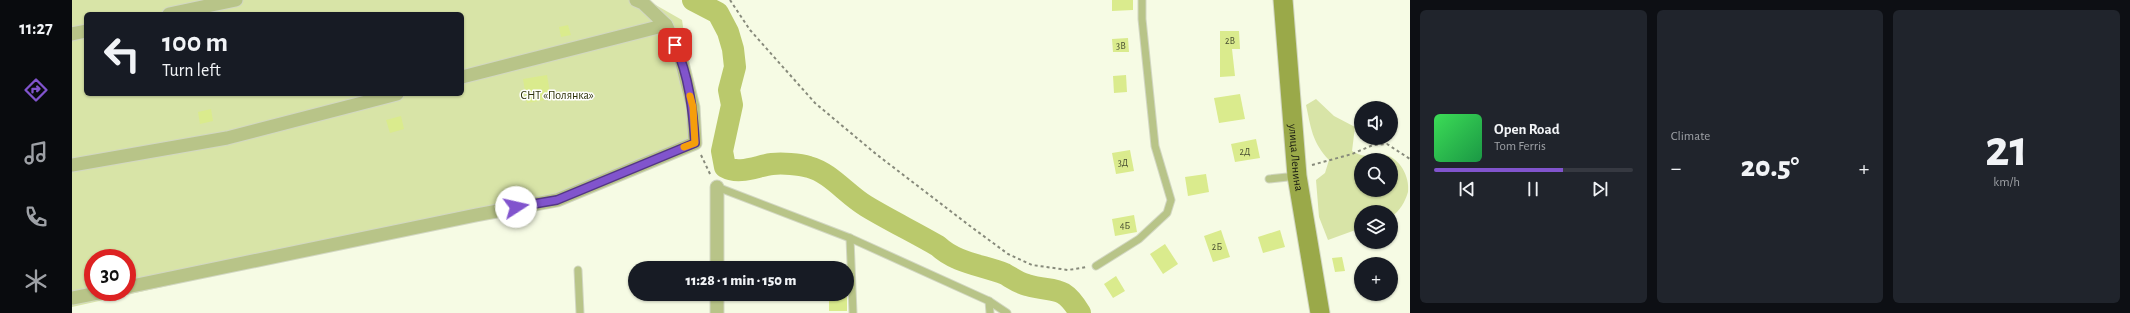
<!DOCTYPE html>
<meta charset="utf-8">
<style>
body{margin:0;font-family:"Alegreya Sans",sans-serif;background:#20242c;color:#f1f3f6;height:100vh;display:flex;flex-direction:column;font-size:15px;white-space:nowrap}
*{box-sizing:border-box;margin:0}
p{font-size:13px;color:#9ea1a6}
.icon{flex:none;width:22px;height:22px;fill:none;stroke:currentColor;stroke-width:2;stroke-linecap:round;stroke-linejoin:round}
.map{position:relative;flex:1;overflow:hidden}
.panel{display:flex;flex-direction:column;gap:10px;padding:10px;background:#0d0f14;width:720px}
.panel>*{flex:none}
.banner{position:absolute;left:12px;top:12px;width:380px;height:84px;border-radius:6px;box-shadow:0 1px 3px #0004;background:#171b24;color:#f1f3f6;overflow:hidden}
.buttons{position:absolute;left:1282px;top:101px;display:grid;gap:8px}
.buttons a{display:grid;place-items:center;width:44px;height:44px;border-radius:50%;background:#171b24;box-shadow:0 1px 3px #0004;font-size:20px}
.speed{position:absolute;left:12px;top:249px;display:flex;gap:8px;font-size:20px;font-weight:700;text-align:center}
.speed>*{display:grid;place-content:center;width:52px;height:52px;border-radius:50%;background:#171b24;box-shadow:0 1px 3px #0004;line-height:1}
.speed .limit{border:6px solid #d22;background:#fff;color:#111}
.pin{position:absolute;display:grid;place-items:center;width:34px;height:34px;color:#fff;margin:-17px;border-radius:8px;box-shadow:0 2px 6px #0006}
.me{position:absolute;width:44px;margin:-22px;rotate:80deg;stroke-linejoin:round;filter:drop-shadow(0 0 3px #0008)}
.turn{display:flex;align-items:center;gap:14px;height:84px;padding:0 12px;font-size:18px}
.turn .icon{width:52px;height:52px;stroke-width:2.5}
.turn b{display:block;font-size:28px;line-height:34px}
.big{font-size:30px;font-weight:800;line-height:1.1}
.panel .tile{flex:1;display:flex;flex-direction:column;justify-content:center;gap:6px;min-width:0;padding:0 14px;border-radius:6px;background:#20242c}
.panel .dial{align-items:center;gap:0}
.dial b{font-size:52px;line-height:1}
.song{display:flex;align-items:center;gap:12px}
.cover{width:48px;height:48px;border-radius:6px;background:linear-gradient(135deg,hsl(130 70% 55%),hsl(140 70% 35%))}
.played{height:4px;border-radius:2px;background:linear-gradient(90deg,#8154cd 65%,#363941 65%)}
.keys{display:flex;justify-content:space-around;direction:ltr}
.heat{display:flex;justify-content:space-between;align-items:center;font-size:22px;direction:ltr}
.panel .tiles{flex:1;display:grid;gap:10px;grid-template-columns:repeat(3,1fr)}
.trip{position:absolute;left:556px;top:261px;width:226px;height:40px;border-radius:20px;background:#171b24;box-shadow:0 1px 3px #0004;font-weight:800;line-height:40px;text-align:center}
main{display:flex;flex:1;min-height:0}
.menu{display:flex;flex-direction:column;width:72px;justify-content:space-around;align-items:center;background:#090b0e;color:#9ea1a6}
.menu .icon{width:28px;height:28px}
.menu .selected{color:#8154cd}
.menu b{font-size:18px;color:#f1f3f6}
.map>svg:first-child{display:block}
.green{fill:#d8e4a7;fill-rule:evenodd}
.lines{fill:none;stroke-linecap:round;stroke-linejoin:round}
.river{stroke:#bac96c;stroke-width:22}
.building{fill:#daeb8d}
.lane-casing{stroke:#d2d7c2;stroke-width:9}
.street-casing{stroke:#d2d7c2;stroke-width:15}
.secondary-casing{stroke:#d2d7c2;stroke-width:21}
.path{stroke:#878a7b;stroke-width:2;stroke-dasharray:3 3;stroke-linecap:butt}
.lane{stroke:#b8c488;stroke-width:7}
.street{stroke:#b8c488;stroke-width:13}
.secondary{stroke:#9aa949;stroke-width:19}
.route-casing{stroke:#543785;stroke-width:10}
.route{stroke:#8154cd;stroke-width:7}
.slow{stroke:#f59e0b;stroke-width:7}
.labels{text-anchor:middle;stroke-width:3;stroke-linejoin:round;paint-order:stroke}
.number-label{font-size:10px;fill:#484e31}
.park-label{font-size:12px;fill:#2d320a;stroke:#fff}
.street-label{font-size:12px;fill:#181a12;stroke:#fff}
</style>
<main>
<nav class="menu">
<b>11:27</b>
<svg class="icon selected" aria-label="directions" viewBox="0 0 24 24"><path d="M12 3l9 9-9 9-9-9zM9 14v-3h6M13 9l2 2-2 2"/></svg>
<svg class="icon" aria-label="music" viewBox="0 0 24 24"><path d="M9 18V5l10-2v13"/><circle cx="6" cy="18" r="3"/><circle cx="16" cy="16" r="3"/></svg>
<svg class="icon" aria-label="phone" viewBox="0 0 24 24"><path d="M5 4h4l2 5-3 2q2 4 5 5l2-3 5 2v4C11 20 4 13 5 4z"/></svg>
<svg class="icon" aria-label="climate" viewBox="0 0 24 24"><path d="M12 3v18M4 7l16 10M4 17L20 7"/></svg>
</nav>
<div class="map">
<svg width="1338" height="313" viewBox="0 0 1338 313">
<rect width="100%" height="100%" fill="#f6fbe4"/>
<!-- green -->
<g class="green">
<path d="M 0,0 L 575,0 L 610,20 L 629,143 L 489,194 L 433,211 L 0,307 ZM 14,14 L 390,14 L 390,94 L 14,94 ZM 21,258 L 55,258 L 55,292 L 21,292 Z"/>
<path d="M 1244,99 L 1262,116 L 1283,127 L 1280,151 C 1296,160 1298,153 1313,155 C 1328,158 1338,177 1336,192 C 1333,202 1328,211 1319,217 L 1319,212 L 1289,212 L 1289,228 L 1256,240 L 1247,217 L 1244,180 L 1253,173 L 1257,160 C 1240,142 1239,128 1234,105 ZM 1289,160 L 1319,160 L 1319,190 L 1289,190 Z"/>
</g>
<g class="lines">
<!-- river -->
<path class="river" d="M 621,0 L 646,13 L 656,32 L 661,49 L 663,67 L 657,90 L 660,105 L 650,151 L 653,167 C 667,175 685,166 700,164 C 710,163 727,164 737,167 C 759,173 774,194 794,206 C 817,220 842,232 866,246 C 884,263 910,265 933,274 C 940,278 947,283 955,285 C 982,293 990,283 1008,313"/>
</g>
<!-- building -->
<g class="building">
<polygon points="1040,0 1061,0 1061,10 1040,11"/>
<polygon points="496,25 499,35 489,37 487,27"/>
<polygon points="1148,31 1167,31 1168,49 1160,49 1163,76 1148,77"/>
<polygon points="1056,38 1057,52 1041,52 1040,39"/>
<polygon points="475,75 479,99 455,103 451,79"/>
<polygon points="1054,75 1055,92 1042,93 1041,76"/>
<polygon points="1168,94 1173,119 1147,123 1142,98"/>
<polygon points="139,109 141,121 128,124 126,112"/>
<polygon points="329,116 332,129 318,133 314,120"/>
<polygon points="1184,139 1188,158 1163,162 1159,144"/>
<polygon points="1058,150 1062,171 1044,174 1040,153"/>
<polygon points="1134,174 1137,192 1116,196 1113,177"/>
<polygon points="1062,215 1065,232 1043,236 1040,219"/>
<polygon points="1149,230 1158,257 1141,262 1132,236"/>
<polygon points="1208,230 1213,247 1191,253 1186,237"/>
<polygon points="1093,244 1106,264 1091,274 1078,254"/>
<polygon points="1270,257 1273,271 1263,272 1260,258"/>
<polygon points="1044,276 1053,291 1041,298 1032,284"/>
<rect x="757" y="294" width="18" height="17"/>
</g>
<g class="lines">
<!-- lane casing -->
<g class="lane-casing">
<g id="lane">
<polyline points="1197,179 1225,176"/>
<polyline points="645,187 778,238 917,301 935,313"/>
<polyline points="778,238 781,313"/>
<polyline points="1024,266 1067,239 1095,213 1099,200 1083,146 1070,19 1070,0"/>
<polyline points="506,270 508,313"/>
<polyline points="917,301 918,313"/>
</g>
</g>
<!-- street casing -->
<g class="street-casing">
<g id="street">
<polyline points="97,14 164,0"/>
<polyline points="0,34 14,31"/>
<polyline points="390,77 594,25"/>
<polyline points="0,165 155,138 325,94"/>
<polyline points="645,187 645,268"/>
<polyline points="55,287 404,215 485,200 623,143 621,107 608,55 594,25 571,3 564,0"/>
<polyline points="645,294 645,313"/>
<polyline points="0,298 31,292"/>
</g>
</g>
<!-- secondary casing -->
<g class="secondary-casing">
<g id="secondary">
<path id="s1" d="M 1211,0 L 1225,176 L 1248,313"/>
</g>
</g>
<!-- path -->
<g class="path">
<polyline points="658,0 678,30 743,103 804,154 898,226 936,254 960,265 996,270 1015,267"/>
<polyline points="629,155 639,176"/>
<polyline points="1240,165 1280,154 1301,145 1315,144 1338,159"/>
</g>
<!-- lane -->
<use href="#lane" class="lane"/>
<!-- street -->
<use href="#street" class="street"/>
<!-- secondary -->
<use href="#secondary" class="secondary"/>
</g>
<g class="lines">
<!-- route casing -->
<g class="route-casing">
<path id="route" d="M 444,207 L 485,200 L 623,143 C 621,110 617,76 603,45"/>
</g>
<!-- route -->
<use href="#route" class="route"/>
<!-- slow -->
<polyline class="slow" points="612,147 623,143 621,107 618,96"/>
</g>
<g class="labels">
<!-- number labels -->
<g class="number-label">
<text x="1158" y="44">2В</text>
<text x="1049" y="49">3В</text>
<text x="1173" y="155">2Д</text>
<text x="1051" y="166">3Д</text>
<text x="1053" y="229">4Б</text>
<text x="1145" y="250">2Б</text>
</g>
<!-- park labels -->
<g class="park-label">
<text x="485" y="99">СНТ «Полянка»</text>
</g>
<!-- street labels -->
<g class="street-label">
<text dy="4" stroke="none"><textPath href="#s1" startOffset="158">улица Ленина</textPath></text>
</g>
</g>
</svg>
<div class="buttons">
<a><svg class="icon" aria-label="sound" viewBox="0 0 24 24"><path d="M4 9h4l5-4v14l-5-4H4zM17 9q2 3 0 6"/></svg></a>
<a><svg class="icon" aria-label="search" viewBox="0 0 24 24"><circle cx="10" cy="10" r="6"/><path d="M15 15l6 6"/></svg></a>
<a><svg class="icon" aria-label="layers" viewBox="0 0 24 24"><path d="M12 4l9 5-9 5-9-5zM3 14l9 5 9-5"/></svg></a>
<a>+</a>
</div>
<div class="speed"><div class="limit">30</div></div>
<div class="pin" style="left:603px;top:45px;background:#d93025"><svg class="icon" aria-label="arrive" viewBox="0 0 24 24"><path d="M6 21V4h12l-3 4 3 4H6"/></svg></div>
<svg class="me" style="left:444px;top:207px" viewBox="-20 -20 40 40"><circle r="19" fill="#fff"/><path d="M0-13L10 11 0 6-10 11z" fill="#8154cd"/></svg>
<div class="trip">11:28 · 1 min · 150 m</div>
<div class="banner">
<div class="turn"><svg class="icon" aria-label="left" viewBox="0 0 24 24"><path d="M17 20v-9H6M10 6l-5 5 5 5"/></svg><div><b>100 m</b>Turn left</div></div>
</div>
</div>
<section class="panel">
<div class="tiles">
<div class="tile">
<div class="song"><i class="cover"></i><div><b>Open Road</b><p>Tom Ferris</p></div></div>
<div class="played"></div>
<div class="keys"><svg class="icon" aria-label="previous" viewBox="0 0 24 24"><path d="M18 5L8 12l10 7zM5 5v14"/></svg><svg class="icon" aria-label="pause" viewBox="0 0 24 24"><path d="M8 5v14M16 5v14"/></svg><svg class="icon" aria-label="next" viewBox="0 0 24 24"><path d="M6 5l10 7-10 7zM19 5v14"/></svg></div>
</div>
<div class="tile"><p>Climate</p>
<div class="heat"><a>−</a><b class="big">20.5°</b><a>+</a></div>
</div>
<div class="tile dial"><b>21</b><p>km/h</p></div>
</div>
</section>
</main>
